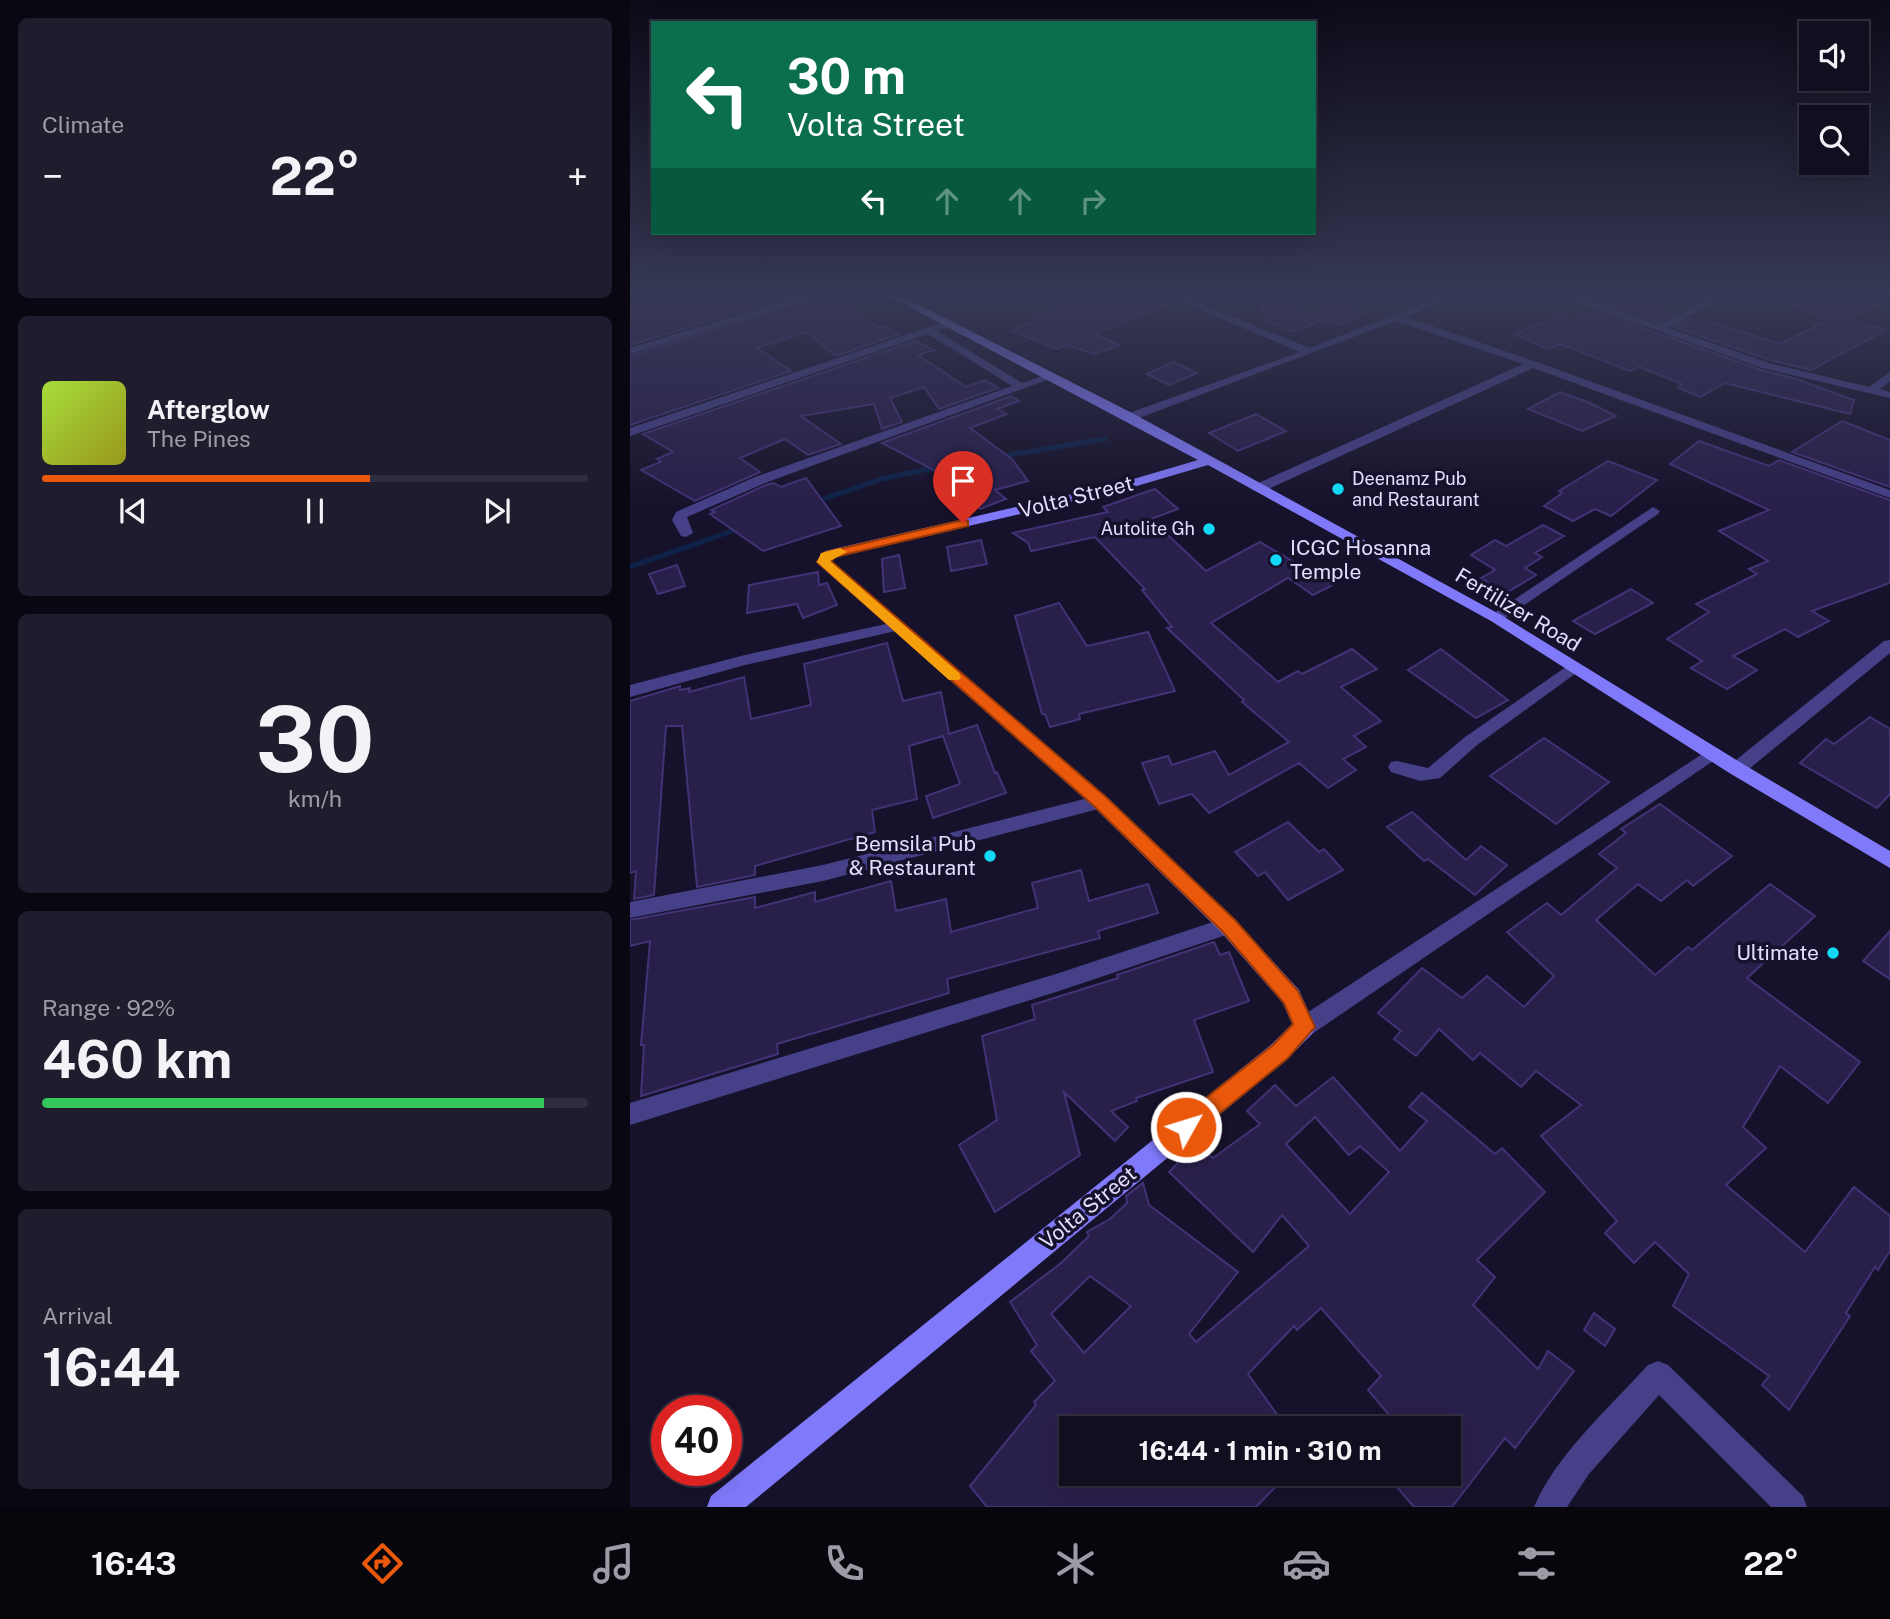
<!DOCTYPE html>
<meta charset="utf-8">
<style>
body{margin:0;font-family:"Public Sans",sans-serif;background:#1e1c2d;color:#f1f3f6;height:100vh;display:flex;flex-direction:column;font-size:26px;white-space:nowrap}
*{box-sizing:border-box;margin:0}
p{font-size:23px;color:#9c9ca5}
.icon{flex:none;width:38px;height:38px;fill:none;stroke:currentColor;stroke-width:2;stroke-linecap:round;stroke-linejoin:round}
.map{position:relative;flex:1;overflow:hidden}
.side{display:flex;flex-direction:column;gap:18px;padding:18px;background:#090812;width:630px}
.side>*{flex:none}
.top-card{position:absolute;left:21px;top:21px;width:665px;height:214px;border-radius:0px;box-shadow:0 7px 28px #0002,0 0 0 2px #302e3e;background:#0b6e4f;color:#fff;overflow:hidden}
.tools{position:absolute;left:1169px;top:21px;display:grid;gap:14px}
.tools a{display:grid;place-items:center;width:70px;height:70px;border-radius:0px;background:#110e20;box-shadow:0 7px 28px #0002,0 0 0 2px #302e3e;font-size:35px}
.speed{position:absolute;left:21px;top:1395px;display:flex;gap:14px;font-size:35px;font-weight:700;text-align:center}
.speed>*{display:grid;place-content:center;width:91px;height:91px;border-radius:50%;background:#110e20;box-shadow:0 7px 28px #0002,0 0 0 2px #302e3e;line-height:1}
.speed .limit{border:10px solid #d22;background:#fff;color:#111}
.pin{position:absolute;display:grid;place-items:center;width:60px;height:60px;color:#fff;margin:-72px -30px;border-radius:50% 50% 50% 0;rotate:-45deg;box-shadow:0 0 7px #0007}
.pin .icon{rotate:45deg}
.me{position:absolute;width:77px;margin:-38px;rotate:51deg;stroke-linejoin:round;filter:drop-shadow(0 0 5px #0008)}
.turn{display:flex;align-items:center;gap:24px;height:147px;padding:0 21px;font-size:32px}
.turn .icon{width:91px;height:91px;stroke-width:2.5}
.turn b{display:block;font-size:49px;line-height:60px}
.lanes{display:flex;align-items:center;height:66px;padding:0 21px;background:#0003;justify-content:center;gap:35px;direction:ltr}
.lanes .off{opacity:.35}
.big{font-size:52px;font-weight:700;line-height:1.1}
.side .tile{flex:1;display:flex;flex-direction:column;justify-content:center;gap:10px;min-width:0;padding:0 24px;border-radius:10px;background:#1e1c2d}
.side .dial{align-items:center;gap:0}
.dial b{font-size:91px;line-height:1}
.song{display:flex;align-items:center;gap:21px}
.cover{width:84px;height:84px;border-radius:10px;background:linear-gradient(135deg,hsl(80 70% 55%),hsl(60 70% 35%))}
.played{height:7px;border-radius:4px;background:linear-gradient(90deg,#ea580c 60%,#302e3e 60%)}
.keys{display:flex;justify-content:space-around;direction:ltr}
.heat{display:flex;justify-content:space-between;align-items:center;font-size:38px;direction:ltr}
.charge{height:10px;border-radius:5px;background:linear-gradient(90deg,#34c759 92%,#302e3e 0)}
.trip{position:absolute;left:429px;top:1416px;width:402px;height:70px;border-radius:0px;background:#110e20;box-shadow:0 7px 28px #0002,0 0 0 2px #302e3e;font-weight:700;line-height:70px;text-align:center}
.dock{display:flex;height:112px;justify-content:space-around;align-items:center;background:#07060d;color:#9c9ca5}
.dock .icon{width:49px;height:49px}
.dock .selected{color:#ea580c}
.dock b{font-size:32px;color:#f1f3f6}
main{display:flex;flex:1;min-height:0}
.map>svg:first-child{display:block}
.lines{fill:none;stroke-linecap:round;stroke-linejoin:round}
.stream-far1{stroke:#0e2249;stroke-width:4.5}
.stream{stroke:#0e2249;stroke-width:5}
.building{fill:#291f4b;stroke:#423276;stroke-width:2;fill-rule:evenodd}
.street{fill:#454088;fill-rule:evenodd}
.secondary{fill:#8079fa;fill-rule:evenodd}
.route{fill:#ea580c;stroke:#983908;stroke-width:2}
.slow{fill:#f59e0b}
.poi-dot{fill:#12d8f5;stroke:#17122b;stroke-width:2.5}
.labels{text-anchor:middle;stroke-width:7;stroke-linejoin:round;paint-order:stroke}
.far-poi-label{font-size:18px;fill:#e3defe;stroke:#17122b;text-anchor:start}
.street-label{font-size:21px;fill:#e3defe;stroke:#17122b}
.poi-label{font-size:21px;fill:#e3defe;stroke:#17122b;text-anchor:end}
</style>
<main>
<section class="side">
<div class="tile"><p>Climate</p>
<div class="heat"><a>−</a><b class="big">22°</b><a>+</a></div>
</div>
<div class="tile">
<div class="song"><i class="cover"></i><div><b>Afterglow</b><p>The Pines</p></div></div>
<div class="played"></div>
<div class="keys"><svg class="icon" aria-label="previous" viewBox="0 0 24 24"><path d="M18 5L8 12l10 7zM5 5v14"/></svg><svg class="icon" aria-label="pause" viewBox="0 0 24 24"><path d="M8 5v14M16 5v14"/></svg><svg class="icon" aria-label="next" viewBox="0 0 24 24"><path d="M6 5l10 7-10 7zM19 5v14"/></svg></div>
</div>
<div class="tile dial"><b>30</b><p>km/h</p></div>
<div class="tile"><p>Range · 92%</p><b class="big">460 km</b><div class="charge"></div></div>
<div class="tile"><p>Arrival</p><b class="big">16:44</b></div>
</section>
<div class="map">
<svg width="1260" height="1507" viewBox="0 0 1260 1507">
<rect width="100%" height="100%" fill="#17122b"/>
<g class="lines">
<!-- stream-far1 -->
<polyline class="stream-far1" points="452,443 475,439"/>
<!-- stream -->
<g class="stream">
<polyline points="368,457 462,441"/>
<polyline points="185,502 251,479 308,467"/>
<polyline points="0,567 111,528"/>
</g>
</g>
<!-- building -->
<g class="building">
<polygon points="49,295 165,295 0,345 0,305"/>
<polygon points="194,295 204,295 248,328 253,326 269,334 206,356 177,332 127,348 161,371 0,425 0,356"/>
<polygon points="459,295 533,295 544,302 464,334 489,345 465,354 436,345 426,349 382,331 409,319 402,316"/>
<polygon points="1190,295 1260,295 1260,298 1218,319 1256,330 1181,370 1140,360 1044,327 1060,319 1074,324 1080,321 1150,344 1198,320 1162,305"/>
<polygon points="627,296 680,315 709,302 734,314 708,325 692,320 664,332 637,321"/>
<polygon points="994,297 1044,314 1029,322 979,305"/>
<polygon points="965,311 1131,370 1166,379 1224,400 1220,414 1095,383 1070,397 1048,388 1052,384 1010,367 1000,371 930,344 918,349 884,334 930,315 944,321"/>
<polygon points="285,341 304,350 288,355 336,387 355,380 368,388 309,409 294,387 260,398 272,422 252,429 244,404 171,416 211,444 178,455 155,439 110,458 130,472 65,501 11,470 31,462 27,459 43,452 13,434"/>
<polygon points="543,362 567,373 539,385 517,374"/>
<polygon points="930,392 960,403 986,416 952,431 898,409"/>
<polygon points="381,396 389,401 367,409 377,414 340,428 382,459 398,481 365,490 376,499 350,509 309,480 317,477 252,443"/>
<polygon points="626,414 656,431 608,451 579,433"/>
<polygon points="1212,421 1260,440 1260,487 1162,452"/>
<polygon points="1069,441 1139,466 1149,460 1260,500 1260,583 1182,611 1199,621 1168,637 1155,629 1103,656 1127,670 1097,689 1061,668 1072,661 1037,639 1079,612 1066,604 1127,574 1119,569 1138,561 1089,531 1139,510 1040,464"/>
<polygon points="978,461 1027,480 981,516 965,509 943,521 914,506 932,493 929,491"/>
<polygon points="176,478 211,526 133,551 80,514 85,512 81,510 136,485 144,483 151,487"/>
<polygon points="525,489 548,509 521,519 576,571 630,542 703,585 683,595 658,578 581,623 648,682 668,671 672,674 722,649 747,669 711,687 751,721 724,736 736,747 713,759 726,770 698,788 669,763 579,813 562,794 529,804 512,763 538,756 542,765 585,751 599,775 659,742 612,702 614,700 537,628 542,627 512,590 515,589 465,537 401,551 398,543 383,533 478,512 473,507"/>
<polygon points="913,525 934,536 905,553 912,557 895,568 906,575 876,593 851,578 865,570 841,555 865,540 876,546"/>
<polygon points="351,540 357,564 321,571 317,547"/>
<polygon points="269,555 275,588 254,592 252,559"/>
<polygon points="47,565 55,586 28,594 19,574"/>
<polygon points="188,572 189,585 197,583 207,605 173,618 167,604 117,613 119,585"/>
<polygon points="1001,589 1023,603 965,634 943,621"/>
<polygon points="429,603 457,646 518,632 545,691 449,714 450,719 420,727 415,714 412,714 385,616"/>
<polygon points="257,643 273,701 311,692 319,734 347,725 365,773 367,772 376,793 303,818 296,796 330,784 313,736 279,746 287,799 242,810 245,832 125,866 125,875 67,887 52,726 36,726 24,895 4,899 6,871 0,873 0,701 50,686 50,690 60,688 59,692 114,677 121,719 181,705 174,664"/>
<polygon points="811,649 878,700 846,718 778,670"/>
<polygon points="1240,717 1260,729 1260,794 1247,808 1170,763 1196,739 1204,744"/>
<polygon points="914,738 979,782 926,824 860,776"/>
<polygon points="1030,804 1102,856 1063,886 1057,880 1031,901 1008,884 966,920 1025,975 1058,947 1062,950 1140,884 1185,916 1117,978 1230,1062 1198,1103 1150,1066 1113,1127 1136,1148 1096,1185 1175,1252 1224,1187 1260,1216 1260,1251 1248,1270 1245,1267 1216,1313 1220,1316 1159,1410 1132,1385 1139,1376 1043,1306 1059,1274 1025,1242 1004,1263 975,1233 987,1221 911,1136 951,1105 906,1071 891,1087 850,1053 843,1060 809,1029 786,1056 764,1039 771,1031 748,1013 792,968 832,998 857,976 894,1007 924,976 877,932 917,903 931,915 987,868 969,854 996,833 991,829"/>
<polygon points="782,812 836,860 851,846 877,865 845,895 798,859 794,861 757,827"/>
<polygon points="658,822 689,852 694,849 713,870 658,900 635,872 628,876 605,852"/>
<polygon points="451,870 459,901 518,884 528,913 468,931 470,938 317,979 319,993 147,1044 148,1054 11,1096 14,1045 11,1045 20,941 0,946 0,920 125,897 125,908 185,892 185,902 261,881 266,911 316,899 321,932 408,908 402,883"/>
<polygon points="1260,931 1260,979 1233,961"/>
<polygon points="584,942 590,955 599,952 619,1001 564,1020 583,1072 506,1098 507,1101 481,1111 498,1127 485,1141 434,1092 450,1155 365,1212 329,1145 367,1120 352,1036 405,1019 402,1005 488,978 487,975"/>
<path d="M 703,1077 L 770,1151 L 797,1121 L 779,1107 L 792,1093 L 865,1154 L 872,1148 L 915,1192 L 847,1260 L 865,1277 L 843,1305 L 908,1369 L 918,1351 L 944,1371 L 885,1448 L 875,1438 L 822,1507 L 784,1507 L 766,1486 L 776,1474 L 819,1474 L 819,1428 L 770,1428 L 738,1390 L 751,1376 L 691,1308 L 667,1330 L 664,1326 L 618,1374 L 657,1428 L 441,1428 L 441,1474 L 658,1474 L 626,1507 L 357,1507 L 340,1486 L 406,1405 L 404,1402 L 425,1381 L 401,1351 L 407,1345 L 380,1302 L 431,1263 L 459,1236 L 457,1232 L 480,1219 L 497,1203 L 496,1196 L 513,1183 L 519,1205 L 608,1272 L 559,1334 L 566,1342 L 679,1246 L 652,1215 L 623,1252 L 539,1172 L 567,1143 L 583,1158 L 630,1124 L 617,1111 L 645,1085 L 666,1106 ZM 685,1117 L 719,1155 L 730,1146 L 759,1172 L 720,1214 L 656,1144 ZM 460,1276 L 501,1306 L 454,1353 L 421,1314 Z"/>
<polygon points="964,1313 985,1329 975,1346 954,1330"/>
</g>
<g class="lines">
<!-- street -->
<g class="street">
<polygon points="175,295 192,295 0,354 0,348"/>
<polygon points="535,295 549,295 680,348 813,295 828,295 776,317 907,362 1260,490 1260,498 903,368 634,491 624,491 624,485 893,364 766,321 504,420 496,420 496,414 670,352"/>
<polygon points="928,295 943,295 1029,325 1084,295 1097,295 1038,328 1139,363 1239,387 1260,372 1260,381 1250,389 1260,392 1260,398 1132,368"/>
<polygon points="317,321 321,322 321,326 307,331 392,383 419,374 425,377 135,483 57,517 63,533 56,537 51,536 42,520 46,512 125,477 382,386 298,334 0,436 0,428"/>
<polygon points="1023,507 1030,511 1028,514 871,621 861,621 858,618 861,615"/>
<polygon points="265,622 270,624 273,627 270,630 115,665 0,697 0,685 115,655"/>
<polygon points="1260,640 1260,653 1113,774 1101,774 1098,769 1101,764 1254,641"/>
<polygon points="943,662 949,663 951,667 949,671 847,745 810,778 790,781 761,772 758,767 761,762 767,761 798,768 835,737"/>
<polygon points="1083,747 1089,749 1092,753 1089,757 682,1034 674,1037 666,1034 663,1027 666,1020"/>
<polygon points="470,795 476,797 479,802 476,807 193,881 0,918 0,902 193,865"/>
<polygon points="598,917 605,920 608,926 605,932 426,992 0,1125 0,1103 426,974"/>
<path d="M 1028,1361 L 1038,1365 L 1173,1496 L 1177,1507 L 1141,1507 L 1029,1395 L 959,1474 L 937,1507 L 904,1507 C 925,1456 981,1406 1018,1365 Z"/>
</g>
<!-- secondary -->
<polygon class="secondary" points="257,295 270,295 504,414 871,615 1113,764 1260,851 1260,868 1101,774 861,621 578,465 493,490 205,557 201,562 476,797 605,920 669,990 685,1027 682,1034 658,1058 116,1507 77,1507 81,1496 642,1044 662,1024 653,1003 591,932 464,807 186,562 195,551 490,483 568,460"/>
</g>
<!-- sky -->
<linearGradient id="sky" x2="0" y2="1"><stop stop-color="#0d0a18"/><stop offset="0.58" stop-color="#363955"/><stop offset="1" stop-color="#363955" stop-opacity="0"/></linearGradient>
<rect width="1260" height="506" fill="url(#sky)"/>
<!-- route -->
<polygon class="route" points="333,520 338,521 338,526 205,557 201,561 476,797 605,920 668,991 685,1027 658,1058 563,1135 556,1138 548,1135 545,1127 548,1120 643,1045 663,1024 654,1003 592,931 464,806 187,562 196,552"/>
<!-- slow -->
<polygon class="slow" points="210,548 217,552 200,561 329,673 331,677 329,680 319,680 187,562 191,553"/>
<!-- markers -->
<g class="poi-dot">
<circle cx="708" cy="489" r="7"/>
<circle cx="579" cy="529" r="7"/>
<circle cx="646" cy="560" r="7"/>
<circle cx="360" cy="856" r="7"/>
<circle cx="1203" cy="953" r="7"/>
</g>
<g class="labels">
<!-- far-poi labels -->
<g class="far-poi-label">
<text x="722" y="485">Deenamz Pub<tspan x="722" dy="21">and Restaurant</tspan></text>
<text x="565" y="535" text-anchor="end">Autolite Gh</text>
</g>
<!-- street labels -->
<g class="street-label">
<text transform="translate(446 497) rotate(-14)" y="7">Volta Street</text>
<text transform="translate(888 610) rotate(31)" y="7">Fertilizer Road</text>
<text transform="translate(458 1208) rotate(-39)" y="7">Volta Street</text>
</g>
<!-- poi labels -->
<g class="poi-label">
<text x="660" y="555" text-anchor="start">ICGC Hosanna<tspan x="660" dy="24">Temple</tspan></text>
<text x="346" y="851">Bemsila Pub<tspan x="346" dy="24">&amp; Restaurant</tspan></text>
<text x="1189" y="960">Ultimate</text>
</g>
</g>
</svg>
<div class="tools">
<a><svg class="icon" aria-label="sound" viewBox="0 0 24 24"><path d="M4 9h4l5-4v14l-5-4H4zM17 9q2 3 0 6"/></svg></a>
<a><svg class="icon" aria-label="search" viewBox="0 0 24 24"><circle cx="10" cy="10" r="6"/><path d="M15 15l6 6"/></svg></a>
</div>
<div class="speed"><div class="limit">40</div></div>
<div class="pin" style="left:333px;top:523px;background:#d93025"><svg class="icon" aria-label="arrive" viewBox="0 0 24 24"><path d="M6 21V4h12l-3 4 3 4H6"/></svg></div>
<svg class="me" style="left:556px;top:1127px" viewBox="-20 -20 40 40"><circle r="17" fill="#ea580c" stroke="#fff" stroke-width="3"/><path d="M0-11L8 9 0 5-8 9z" fill="#fff"/></svg>
<div class="trip">16:44 · 1 min · 310 m</div>
<div class="top-card">
<div class="turn"><svg class="icon" aria-label="left" viewBox="0 0 24 24"><path d="M17 20v-9H6M10 6l-5 5 5 5"/></svg><div><b>30 m</b>Volta Street</div></div>
<div class="lanes"><svg class="icon" aria-label="left" viewBox="0 0 24 24"><path d="M17 20v-9H6M10 6l-5 5 5 5"/></svg><svg class="icon off" aria-label="ahead" viewBox="0 0 24 24"><path d="M12 20V5M6 11l6-6 6 6"/></svg><svg class="icon off" aria-label="ahead" viewBox="0 0 24 24"><path d="M12 20V5M6 11l6-6 6 6"/></svg><svg class="icon off" aria-label="right" viewBox="0 0 24 24"><path d="M7 20v-9h11M14 6l5 5-5 5"/></svg></div>
</div>
</div>
</main>
<nav class="dock">
<b>16:43</b>
<svg class="icon selected" aria-label="directions" viewBox="0 0 24 24"><path d="M12 3l9 9-9 9-9-9zM9 14v-3h6M13 9l2 2-2 2"/></svg>
<svg class="icon" aria-label="music" viewBox="0 0 24 24"><path d="M9 18V5l10-2v13"/><circle cx="6" cy="18" r="3"/><circle cx="16" cy="16" r="3"/></svg>
<svg class="icon" aria-label="phone" viewBox="0 0 24 24"><path d="M5 4h4l2 5-3 2q2 4 5 5l2-3 5 2v4C11 20 4 13 5 4z"/></svg>
<svg class="icon" aria-label="climate" viewBox="0 0 24 24"><path d="M12 3v18M4 7l16 10M4 17L20 7"/></svg>
<svg class="icon" aria-label="car" viewBox="0 0 24 24"><path d="M5 17H2v-5l4-1 3-4h7l3 4 3 1v5h-3M9 17h6M6 11h13"/><circle cx="7" cy="17" r="2"/><circle cx="17" cy="17" r="2"/></svg>
<svg class="icon" aria-label="filters" viewBox="0 0 24 24"><path d="M4 7h16M4 17h16"/><circle cx="9" cy="7" r="2"/><circle cx="15" cy="17" r="2"/></svg>
<b>22°</b>
</nav>
